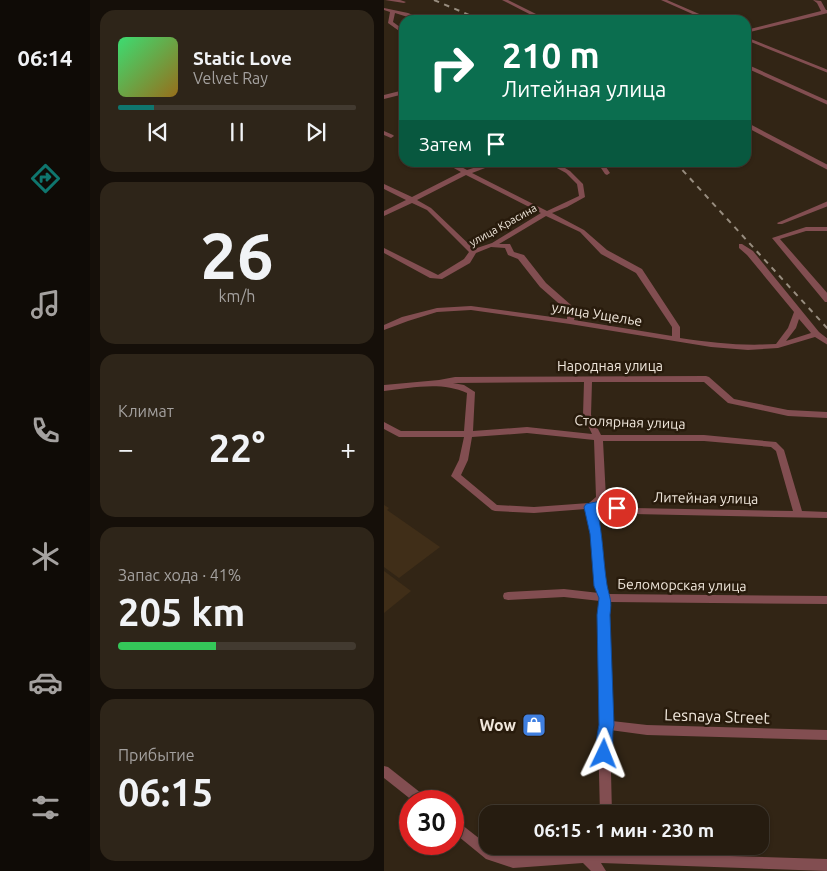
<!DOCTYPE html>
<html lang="ru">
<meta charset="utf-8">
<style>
body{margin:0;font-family:Ubuntu,sans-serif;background:#2e2519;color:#f1f3f6;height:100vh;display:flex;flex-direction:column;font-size:19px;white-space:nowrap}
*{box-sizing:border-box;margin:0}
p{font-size:16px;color:#a4a19f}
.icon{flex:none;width:28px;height:28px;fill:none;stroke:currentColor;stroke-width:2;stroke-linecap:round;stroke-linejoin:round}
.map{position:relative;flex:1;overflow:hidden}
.panel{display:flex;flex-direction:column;gap:10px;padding:10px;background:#150f09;width:294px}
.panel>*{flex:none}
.top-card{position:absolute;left:15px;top:15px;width:352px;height:152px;border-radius:15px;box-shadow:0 1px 4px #0004,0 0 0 1px #423a30;background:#0b6e4f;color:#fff;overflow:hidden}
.speed{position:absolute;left:15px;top:790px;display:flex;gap:10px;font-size:25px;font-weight:700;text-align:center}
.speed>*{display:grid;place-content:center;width:65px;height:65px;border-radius:50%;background:#261c10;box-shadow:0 1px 4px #0004,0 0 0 1px #423a30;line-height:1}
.speed .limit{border:8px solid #d22;background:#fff;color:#111}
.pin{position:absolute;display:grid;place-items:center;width:42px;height:42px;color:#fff;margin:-21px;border:2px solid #fff;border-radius:50%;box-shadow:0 1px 5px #0007}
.me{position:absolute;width:55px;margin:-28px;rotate:2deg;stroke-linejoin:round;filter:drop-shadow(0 0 4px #0008)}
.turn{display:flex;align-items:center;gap:18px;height:105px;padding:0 20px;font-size:22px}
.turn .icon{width:65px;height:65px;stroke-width:2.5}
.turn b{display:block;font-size:35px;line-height:42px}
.then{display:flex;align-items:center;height:48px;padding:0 20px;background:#0003;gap:10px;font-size:19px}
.big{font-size:38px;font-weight:700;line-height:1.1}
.panel .tile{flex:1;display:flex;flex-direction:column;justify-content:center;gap:8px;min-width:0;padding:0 18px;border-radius:15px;background:#2e2519}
.panel .dial{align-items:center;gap:0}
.dial b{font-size:65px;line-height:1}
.song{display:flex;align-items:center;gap:15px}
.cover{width:60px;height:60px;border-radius:8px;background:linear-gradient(135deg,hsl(140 70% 55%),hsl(40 70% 35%))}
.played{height:5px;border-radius:2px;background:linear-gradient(90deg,#0f766e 15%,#423a30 15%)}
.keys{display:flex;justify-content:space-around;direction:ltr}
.heat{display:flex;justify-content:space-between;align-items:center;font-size:28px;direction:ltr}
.charge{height:8px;border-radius:4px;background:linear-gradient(90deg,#34c759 41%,#423a30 0)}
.trip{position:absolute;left:95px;top:805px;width:290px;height:50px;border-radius:15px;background:#261c10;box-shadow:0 1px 4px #0004,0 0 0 1px #423a30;font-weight:700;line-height:50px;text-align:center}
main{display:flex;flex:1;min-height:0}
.menu{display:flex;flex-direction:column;width:90px;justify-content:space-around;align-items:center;background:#0f0b06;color:#a4a19f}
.menu .icon{width:35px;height:35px}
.menu .active{color:#0f766e}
.menu b{font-size:22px;color:#f1f3f6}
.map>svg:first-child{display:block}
.built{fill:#402e18}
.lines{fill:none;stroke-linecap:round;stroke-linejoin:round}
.minor{fill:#824e51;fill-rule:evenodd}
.rail{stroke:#988d7f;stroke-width:2;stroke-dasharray:5.5 5.5;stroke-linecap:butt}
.route{fill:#1a73e8;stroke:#114b97}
.labels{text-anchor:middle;stroke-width:5;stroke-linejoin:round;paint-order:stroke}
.far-street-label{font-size:11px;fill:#f0e7dc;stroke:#281b0c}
.street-label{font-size:14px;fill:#f0e7dc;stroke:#281b0c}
.near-street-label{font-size:16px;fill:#f0e7dc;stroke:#281b0c}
.near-poi-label{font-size:16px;font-weight:bold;fill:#f0e7dc;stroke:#281b0c;text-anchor:end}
</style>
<main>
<nav class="menu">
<b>06:14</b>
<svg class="icon active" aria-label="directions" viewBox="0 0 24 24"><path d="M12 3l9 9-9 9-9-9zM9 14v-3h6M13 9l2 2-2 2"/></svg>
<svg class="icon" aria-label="music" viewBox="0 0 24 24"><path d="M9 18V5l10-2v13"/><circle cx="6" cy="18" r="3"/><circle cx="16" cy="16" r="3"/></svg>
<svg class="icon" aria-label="phone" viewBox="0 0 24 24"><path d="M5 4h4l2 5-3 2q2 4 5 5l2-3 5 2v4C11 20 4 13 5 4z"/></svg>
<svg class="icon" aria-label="climate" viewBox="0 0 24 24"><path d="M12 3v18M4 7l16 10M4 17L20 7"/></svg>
<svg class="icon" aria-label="car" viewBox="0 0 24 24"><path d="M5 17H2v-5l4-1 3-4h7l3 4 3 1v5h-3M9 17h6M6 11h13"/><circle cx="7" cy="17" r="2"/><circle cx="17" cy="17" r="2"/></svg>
<svg class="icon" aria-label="filters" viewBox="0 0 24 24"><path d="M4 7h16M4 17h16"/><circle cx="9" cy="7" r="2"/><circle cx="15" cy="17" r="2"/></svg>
</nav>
<section class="panel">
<div class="tile">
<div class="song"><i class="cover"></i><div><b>Static Love</b><p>Velvet Ray</p></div></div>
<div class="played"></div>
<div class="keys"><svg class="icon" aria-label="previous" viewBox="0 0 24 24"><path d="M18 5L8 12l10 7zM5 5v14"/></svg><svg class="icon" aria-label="pause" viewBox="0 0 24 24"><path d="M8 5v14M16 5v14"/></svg><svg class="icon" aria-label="next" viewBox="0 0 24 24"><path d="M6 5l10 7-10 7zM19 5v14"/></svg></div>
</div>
<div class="tile dial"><b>26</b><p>km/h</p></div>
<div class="tile"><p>Климат</p>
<div class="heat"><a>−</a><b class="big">22°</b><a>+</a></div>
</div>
<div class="tile"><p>Запас хода · 41%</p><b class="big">205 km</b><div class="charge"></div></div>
<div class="tile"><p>Прибытие</p><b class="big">06:15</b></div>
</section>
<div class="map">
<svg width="444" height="871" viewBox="0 0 444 871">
<rect width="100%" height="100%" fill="#322515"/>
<!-- built -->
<g class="built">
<polygon points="0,505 5,508 3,510 56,547 15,578 0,567"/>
<polygon points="0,571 27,591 0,613"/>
</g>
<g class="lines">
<!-- minor -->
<g class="minor">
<polygon points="1,0 16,0 22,2 20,3"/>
<polygon points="118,0 124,0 164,20 157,20"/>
<polygon points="277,0 283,0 329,20 322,20"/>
<polygon points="429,0 437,1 442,10 444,10 444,13 362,33 362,30 437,11 433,3"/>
<polygon points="0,8 24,13 41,20 33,20 11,13 9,22 20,30 20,34 18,33 4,23 6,12 0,10"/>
<polygon points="362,37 444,70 444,73 362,40"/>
<polygon points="362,64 444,101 444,105 362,68"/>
<polygon points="20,90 20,94 0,99 0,95"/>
<polygon points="362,122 444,165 444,170 362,127"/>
<polygon points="0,131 9,135 10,136 7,138 0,135"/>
<path d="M 59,162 L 68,162 L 83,170 L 105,163 L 109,163 L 109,165 L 88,173 L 163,211 L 195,196 L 193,184 L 182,173 L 162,162 L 171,162 L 186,171 L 199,184 L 201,197 L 183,207 L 168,213 L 200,230 L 223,250 L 258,269 L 296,327 L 296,338 C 330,343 357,346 392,344 L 404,328 L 410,312 L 363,255 L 355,248 L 355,244 L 358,244 L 369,251 L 435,332 L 444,339 L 444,345 L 431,337 L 394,348 L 364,350 L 327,347 L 186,324 L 87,310 L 53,312 L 24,321 L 0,330 L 0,325 L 18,317 L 53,308 L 87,306 L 183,319 L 183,316 L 180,308 L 156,287 L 134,259 L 124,255 L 121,248 L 107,247 L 92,253 L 86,263 L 58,279 L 46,278 L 0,253 L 0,248 L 54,275 L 80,259 L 85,252 L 43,210 L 28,203 L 0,216 L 0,211 L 22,200 L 0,189 L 0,184 L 28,197 L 77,172 ZM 82,175 L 157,213 L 108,243 L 90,249 L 47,208 L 33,200 ZM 162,216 L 196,232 L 217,254 L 252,273 L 288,327 L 288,336 L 190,320 L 191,316 L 187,305 L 162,283 L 140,255 L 130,252 L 126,244 L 115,244 ZM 415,319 L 427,333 L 402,341 L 412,328 Z"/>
<path d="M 209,162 C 219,162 221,165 226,173 L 223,175 L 221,174 L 217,168 Z"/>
<polygon points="444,201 444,206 398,224 394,224 393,223"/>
<polygon points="422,227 444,227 444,231 422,231 396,239 444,294 444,302 441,302 388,238"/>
<path d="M 322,376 L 325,377 L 350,399 L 404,410 L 444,412 L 444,418 L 404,416 L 344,403 L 320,382 L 208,382 L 207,415 L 217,435 L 320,435 L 392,442 L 400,450 L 418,511 L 444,512 L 444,518 L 249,514 L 217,508 L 211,509 L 217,534 L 222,586 L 225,594 L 444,596 L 444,604 L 226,602 L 224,615 L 228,721 L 263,725 L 444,730 L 444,740 L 263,735 L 226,730 L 228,814 L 216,814 L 214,734 L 216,725 L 214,615 L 216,601 L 180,597 L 124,600 L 120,599 L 119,596 L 120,593 L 124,592 L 180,589 L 215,593 L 212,586 L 207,534 L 202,509 L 150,513 L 111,511 L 108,510 L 67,476 L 75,460 L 80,437 L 15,437 L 0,429 L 0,422 L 17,431 L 80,431 L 83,393 C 57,381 27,388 0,391 L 0,385 L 55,380 L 71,377 ZM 200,382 L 199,415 L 208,434 L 143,427 L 89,431 L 91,392 L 80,385 L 69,383 ZM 143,433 L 210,440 L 212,497 L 205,503 L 150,507 L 113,505 L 77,475 L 84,460 L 88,437 ZM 219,441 L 320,441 L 387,447 L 392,451 L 409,511 L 249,508 L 218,502 L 222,498 Z"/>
<polygon points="0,766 4,767 42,797 44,801 29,801 0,778"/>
<polygon points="69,820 73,821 110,850 129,856 199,851 202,846 215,846 212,852 444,859 444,871 217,863 222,871 207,871 199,863 129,868 102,859 69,832"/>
</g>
<!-- rail -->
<g class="rail">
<polyline points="50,0 97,20"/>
<polyline points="291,162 444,329"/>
</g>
</g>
<!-- route -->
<path class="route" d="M 217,501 L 237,505 L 239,508 L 233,512 L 213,510 C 219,535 219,560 223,585 C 226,600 228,599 226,615 L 230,725 C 227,736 231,749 226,759 L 220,761 L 215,759 C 210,749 213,735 215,725 L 213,615 L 215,598 L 210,586 L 206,534 L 200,507 L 202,504 Z"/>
<!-- icons -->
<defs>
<g id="shop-square" transform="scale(1.25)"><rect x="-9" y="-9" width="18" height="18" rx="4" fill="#3f7fe0" stroke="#281b0c"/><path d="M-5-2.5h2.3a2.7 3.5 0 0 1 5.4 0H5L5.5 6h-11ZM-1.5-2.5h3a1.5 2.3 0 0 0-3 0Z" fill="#fff"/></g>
</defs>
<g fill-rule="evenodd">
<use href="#shop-square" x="150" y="725"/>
</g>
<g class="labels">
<!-- far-street labels -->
<g class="far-street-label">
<text transform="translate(119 225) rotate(-29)" y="4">улица Красина</text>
</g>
<!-- street labels -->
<g class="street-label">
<text transform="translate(213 314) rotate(9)" y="5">улица Ущелье</text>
<text x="226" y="371">Народная улица</text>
<text transform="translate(246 422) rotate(2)" y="5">Столярная улица</text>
<text transform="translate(322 498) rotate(1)" y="5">Литейная улица</text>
<text transform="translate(298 585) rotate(1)" y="5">Беломорская улица</text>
</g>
<!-- near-street labels -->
<g class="near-street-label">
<text transform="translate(333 716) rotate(2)" y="6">Lesnaya Street</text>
</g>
<!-- near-poi labels -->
<g class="near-poi-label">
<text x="132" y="731">Wow</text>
</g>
</g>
</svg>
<div class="speed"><div class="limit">30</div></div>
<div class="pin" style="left:233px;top:508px;background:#d93025"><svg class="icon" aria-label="arrive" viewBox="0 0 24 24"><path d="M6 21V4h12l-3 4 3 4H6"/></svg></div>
<svg class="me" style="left:220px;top:754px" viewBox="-20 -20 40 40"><path d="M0-17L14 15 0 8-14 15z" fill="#1a73e8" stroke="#fff" stroke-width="4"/></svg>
<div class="trip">06:15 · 1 мин · 230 m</div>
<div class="top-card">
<div class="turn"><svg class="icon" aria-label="right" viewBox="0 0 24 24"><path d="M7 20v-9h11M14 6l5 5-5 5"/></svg><div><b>210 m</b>Литейная улица</div></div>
<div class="then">Затем<svg class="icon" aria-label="arrive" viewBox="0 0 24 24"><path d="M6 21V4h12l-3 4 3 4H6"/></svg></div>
</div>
</div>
</main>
